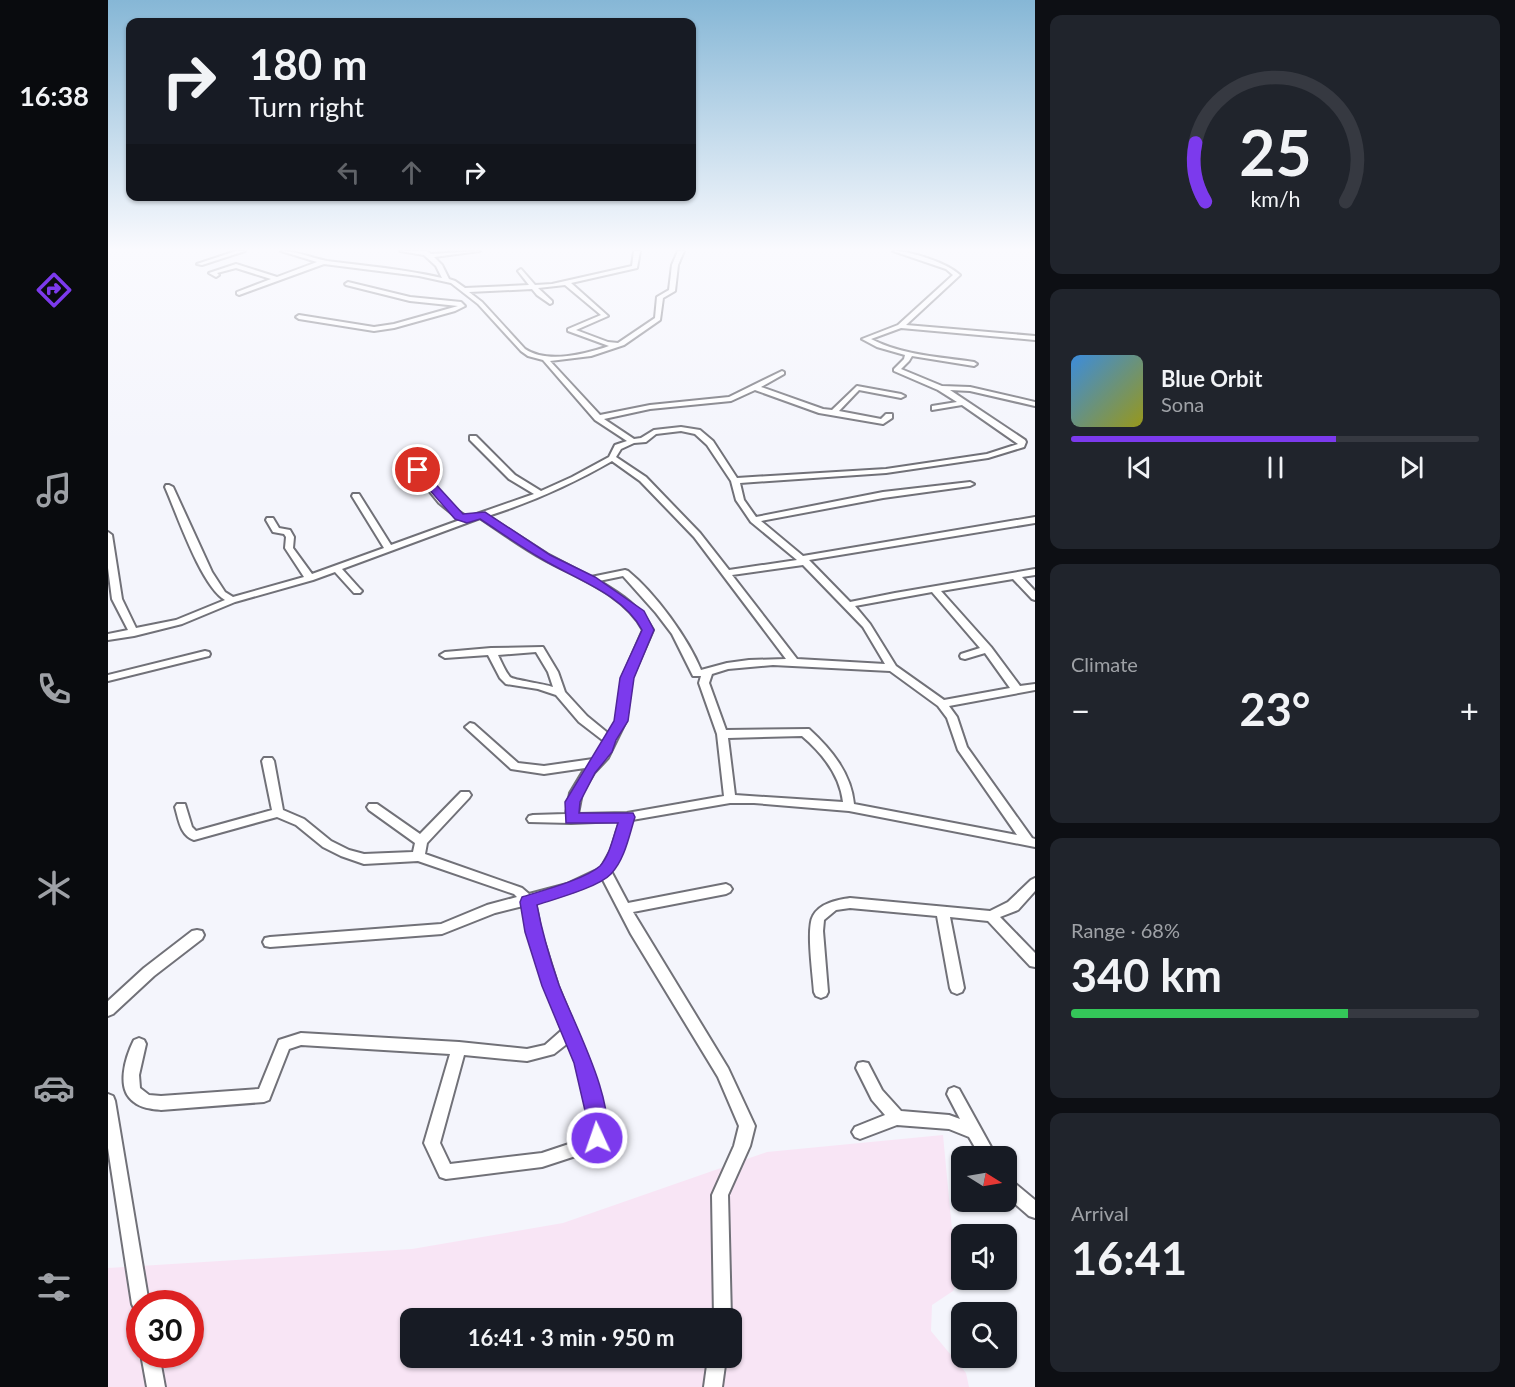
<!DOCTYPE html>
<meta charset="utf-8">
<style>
body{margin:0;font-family:Lato,sans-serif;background:#20242c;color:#f1f3f6;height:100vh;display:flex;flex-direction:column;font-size:22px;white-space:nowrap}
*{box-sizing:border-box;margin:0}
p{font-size:20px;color:#9ea1a6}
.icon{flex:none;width:33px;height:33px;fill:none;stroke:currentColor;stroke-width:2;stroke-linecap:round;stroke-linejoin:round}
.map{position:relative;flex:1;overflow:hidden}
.drawer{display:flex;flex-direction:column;gap:15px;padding:15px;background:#0d0f14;width:480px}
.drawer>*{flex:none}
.banner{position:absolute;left:18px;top:18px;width:570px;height:183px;border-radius:12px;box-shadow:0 2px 4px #0004;background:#171b24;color:#f1f3f6;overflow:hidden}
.needle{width:39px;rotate:101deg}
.buttons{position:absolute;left:843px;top:1146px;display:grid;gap:12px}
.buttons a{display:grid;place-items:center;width:66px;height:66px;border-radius:12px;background:#171b24;box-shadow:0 2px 4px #0004;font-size:30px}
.speed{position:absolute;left:18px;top:1290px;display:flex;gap:12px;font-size:30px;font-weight:700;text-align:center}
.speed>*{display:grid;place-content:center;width:78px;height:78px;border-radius:50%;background:#171b24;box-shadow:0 2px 4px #0004;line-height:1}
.speed .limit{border:9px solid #d22;background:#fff;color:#111}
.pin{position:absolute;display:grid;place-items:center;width:51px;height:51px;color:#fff;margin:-26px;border:3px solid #fff;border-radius:50%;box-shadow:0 2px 6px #0007}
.me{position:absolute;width:66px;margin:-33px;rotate:357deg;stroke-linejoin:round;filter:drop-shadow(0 0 4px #0008)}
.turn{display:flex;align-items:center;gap:21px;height:126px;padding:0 24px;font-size:27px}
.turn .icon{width:78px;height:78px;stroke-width:2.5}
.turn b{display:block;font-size:42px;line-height:51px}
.lanes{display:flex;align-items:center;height:57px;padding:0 24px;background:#0003;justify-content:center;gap:30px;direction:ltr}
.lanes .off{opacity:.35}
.big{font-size:45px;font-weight:700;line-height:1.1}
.drawer .card{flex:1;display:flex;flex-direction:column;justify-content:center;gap:9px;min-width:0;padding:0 21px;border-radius:12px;background:#20242c}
.drawer .dial{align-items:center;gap:0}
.dial svg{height:156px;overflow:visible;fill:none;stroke:#363941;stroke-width:7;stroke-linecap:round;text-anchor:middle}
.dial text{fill:#f1f3f6;stroke:none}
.song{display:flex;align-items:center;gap:18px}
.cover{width:72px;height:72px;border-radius:9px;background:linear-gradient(135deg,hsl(210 70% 55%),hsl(60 70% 35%))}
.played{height:6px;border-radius:3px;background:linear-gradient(90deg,#7c3aed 65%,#363941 65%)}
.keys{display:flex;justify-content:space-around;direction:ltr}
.heat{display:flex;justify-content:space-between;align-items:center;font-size:33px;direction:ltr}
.charge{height:9px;border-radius:4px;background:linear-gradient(90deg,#34c759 68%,#363941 0)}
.trip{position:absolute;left:292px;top:1308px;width:342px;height:60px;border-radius:12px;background:#171b24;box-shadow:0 2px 4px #0004;font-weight:700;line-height:60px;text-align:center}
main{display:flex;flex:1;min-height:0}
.tab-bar{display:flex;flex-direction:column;width:108px;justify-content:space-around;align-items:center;background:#090b0e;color:#9ea1a6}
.tab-bar .icon{width:42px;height:42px}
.tab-bar .on{color:#7c3aed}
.tab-bar b{font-size:27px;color:#f1f3f6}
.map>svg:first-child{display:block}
.industrial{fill:#f8e5f5;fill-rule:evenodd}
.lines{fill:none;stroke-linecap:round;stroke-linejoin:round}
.minor-casing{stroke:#717178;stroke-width:4}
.minor{fill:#fff;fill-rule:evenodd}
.route{fill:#7c3aed;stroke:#51269a;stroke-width:1.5}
</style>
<main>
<nav class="tab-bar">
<b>16:38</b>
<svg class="icon on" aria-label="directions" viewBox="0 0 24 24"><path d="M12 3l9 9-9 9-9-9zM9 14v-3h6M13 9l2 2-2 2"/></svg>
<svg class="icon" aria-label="music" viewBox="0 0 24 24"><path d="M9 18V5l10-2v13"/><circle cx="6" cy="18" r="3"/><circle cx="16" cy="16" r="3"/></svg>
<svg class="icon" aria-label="phone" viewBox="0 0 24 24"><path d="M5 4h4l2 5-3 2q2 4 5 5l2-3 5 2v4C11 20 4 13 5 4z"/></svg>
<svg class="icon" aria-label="climate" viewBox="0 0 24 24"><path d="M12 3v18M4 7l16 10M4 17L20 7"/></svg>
<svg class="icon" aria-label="car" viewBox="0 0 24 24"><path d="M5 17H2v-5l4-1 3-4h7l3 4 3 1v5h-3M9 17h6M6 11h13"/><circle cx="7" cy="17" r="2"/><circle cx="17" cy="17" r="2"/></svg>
<svg class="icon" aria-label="filters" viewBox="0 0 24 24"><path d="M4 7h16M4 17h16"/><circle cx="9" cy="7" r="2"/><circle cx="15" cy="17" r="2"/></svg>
</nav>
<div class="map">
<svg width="927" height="1387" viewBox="0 0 927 1387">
<rect width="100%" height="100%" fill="#f4f5fc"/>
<!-- industrial -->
<path class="industrial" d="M 835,1135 L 849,1282 L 845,1291 L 824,1305 L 823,1331 L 858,1373 L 861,1387 L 0,1387 L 0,1268 L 304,1249 L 455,1223 L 659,1152 ZM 32,1304 L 82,1304 L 82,1354 L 32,1354 ZM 303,1318 L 624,1318 L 624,1358 L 303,1358 Z"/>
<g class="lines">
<!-- minor casing -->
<g class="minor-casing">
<g id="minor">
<polygon points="128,251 137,251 94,265 89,264"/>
<path d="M 173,251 C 189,251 203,258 219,261 C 257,266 296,269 334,278 L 328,266 L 316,255 L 292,251 L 319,251 L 323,254 L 372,251 L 326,257 L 334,265 L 341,279 L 347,281 L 357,288 L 421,285 L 410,271 L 413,269 L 427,285 L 444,284 L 524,266 L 526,251 L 532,251 L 529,268 L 463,283 L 500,316 L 468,330 L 500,342 L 510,343 L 547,318 L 549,297 L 561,290 L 564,265 L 570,251 L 576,251 L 570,265 L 567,291 L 555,298 L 552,320 L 516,345 L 483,356 L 442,361 L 492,415 L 542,405 L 621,397 L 674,371 L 676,372 L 676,374 L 653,387 L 715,409 L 724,410 L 749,386 L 793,394 L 797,396 L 793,398 L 751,390 L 731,411 L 773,419 L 778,414 L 784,414 L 784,418 L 775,424 L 711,413 L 647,390 L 623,401 L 542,409 L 496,419 L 526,439 L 533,438 L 546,430 L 573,427 L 592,430 L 605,441 L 629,478 L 778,469 L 879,454 L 910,444 L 854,405 L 824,410 L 824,406 L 849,402 L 830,390 L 786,371 L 786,369 L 796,359 L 797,355 L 769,347 L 754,339 L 790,325 L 845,275 L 838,269 L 785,251 C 803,251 839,263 852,275 L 798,325 L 927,336 L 927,340 L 793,328 L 763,339 C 794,355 832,357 866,362 L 869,364 L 866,366 L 804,356 L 801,361 L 793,369 L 834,386 L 862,387 L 927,402 L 927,406 L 862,391 L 842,390 L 917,440 L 918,442 L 916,447 L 880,458 L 778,473 L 632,483 L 636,500 L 648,517 L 775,492 L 862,482 L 866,484 L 862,486 L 775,498 L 653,521 L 695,556 L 927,517 L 927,523 L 701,560 L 742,602 L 787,593 L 927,569 L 927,575 L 914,577 L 927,591 L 927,600 L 924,599 L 905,579 L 833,591 L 883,647 L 912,686 L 927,684 L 927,690 L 841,706 L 849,717 L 859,747 L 924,838 L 927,839 L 927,847 L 741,811 L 646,803 L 622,803 L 524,820 L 515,850 L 503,871 L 520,903 L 618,884 L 622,886 L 624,889 L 622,892 L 618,894 L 525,912 L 620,1068 L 647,1126 L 642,1146 L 620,1195 L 623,1318 L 606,1318 L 604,1195 L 626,1146 L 631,1126 L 610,1077 L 523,934 L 494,878 L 466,891 L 427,902 L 433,932 L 450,986 L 482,1063 L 499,1127 L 496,1138 L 486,1150 L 434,1167 L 338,1179 L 332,1177 L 316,1143 L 342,1054 L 193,1045 L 181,1049 L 161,1100 L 156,1102 L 53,1110 C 44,1109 33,1108 26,1102 C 7,1089 18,1056 26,1040 L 31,1038 L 36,1040 L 38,1044 L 31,1075 L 32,1088 L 41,1095 L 53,1096 L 151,1089 L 171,1040 L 193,1033 L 351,1042 L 419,1049 L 437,1045 L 454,1030 C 438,989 423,949 415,906 L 387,913 L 334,934 L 162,947 L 157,946 L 155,942 L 157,938 L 162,937 L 333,924 L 379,905 L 409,897 L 406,894 L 310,861 L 256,864 L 233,856 L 215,847 L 188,825 L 169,817 L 86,840 C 72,835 71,820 67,807 L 69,804 L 77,804 L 84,827 L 88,831 L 164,810 L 154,761 L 156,758 L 164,758 L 166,761 L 175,810 L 196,819 L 223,841 L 241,850 L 256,854 L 305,852 L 307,843 L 261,810 L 259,807 L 261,804 L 269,804 L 312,834 L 353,792 L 361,792 L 363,795 L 361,798 L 319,843 L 317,854 L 414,888 L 421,894 L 459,884 L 493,868 L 503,850 L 512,821 L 463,823 L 421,822 L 419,819 L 421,816 L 425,815 L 458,814 L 462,793 L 477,768 L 436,774 L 403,769 L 357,727 L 362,723 L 366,724 L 410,763 L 436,766 L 485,759 L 491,753 L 497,742 L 471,722 L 448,695 L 430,689 L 398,684 L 392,678 L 380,655 L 337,658 L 332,655 L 337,652 L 383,648 L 435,647 L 450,672 L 457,692 L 479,716 L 501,734 L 508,721 L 514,678 L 535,630 C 516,594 469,578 435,559 C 413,547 393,532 372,518 L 234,569 L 252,589 L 254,591 L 252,593 L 246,593 L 227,572 L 205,580 L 127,602 L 74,624 L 26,636 L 0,640 L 0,634 L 20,630 L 4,599 L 0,568 L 0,532 L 4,535 L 14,599 L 28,628 L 68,620 L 117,600 C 93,586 69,514 57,487 L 58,485 L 61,485 L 65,487 L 104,572 L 117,592 L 125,597 L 196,577 L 177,548 L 178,537 L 176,534 L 165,532 L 158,520 L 159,518 L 165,518 L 171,528 L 182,530 L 186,537 L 185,548 L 204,574 L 276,548 L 244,496 L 245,494 L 251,494 L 283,545 L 352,520 L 331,503 L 296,460 L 296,456 L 302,456 C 320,477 334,504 360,517 L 426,494 L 401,479 L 362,440 L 362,436 L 368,436 L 407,475 L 433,491 L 464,477 L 501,457 L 507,445 L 519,441 L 487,420 L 435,360 L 420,356 L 413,351 L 370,304 L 343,283 L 311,276 L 216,264 L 131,295 L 129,294 L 129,292 L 163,279 L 128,268 L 109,273 L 111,275 L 108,277 L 101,273 L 128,264 L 169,277 L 209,262 ZM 457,285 L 493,315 L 460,329 L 460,331 L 501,346 C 478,354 439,364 417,349 L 374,302 L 361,292 L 424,289 L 429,295 L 442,304 L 444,303 L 444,301 L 430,288 ZM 573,431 L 587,434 L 599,445 L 623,481 L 628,500 L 643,522 L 689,560 L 621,570 L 592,533 L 538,477 L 508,457 L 513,449 L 526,443 L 538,442 L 548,434 ZM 504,461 L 532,481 L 586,537 L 678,659 L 641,660 L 619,663 L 593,670 C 580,638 547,593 520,571 L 517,570 L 483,577 L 439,554 L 380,516 C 424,502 464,484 504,461 ZM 695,565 L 755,627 L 777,664 L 689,659 L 624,575 ZM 515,576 L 548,613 L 564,634 L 585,676 L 593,676 L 591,683 L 609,734 L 616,796 L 519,813 L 470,814 L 474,793 L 486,773 L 500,758 L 518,721 L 524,678 L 545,630 C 533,607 513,594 491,581 ZM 824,592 L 872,648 L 853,654 L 852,656 L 853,658 L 857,659 L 877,653 L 902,688 L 836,700 L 788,666 L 762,624 L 747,606 ZM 428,652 L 440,672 L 445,687 C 437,684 405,680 402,677 C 397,671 393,661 390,655 ZM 665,665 L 782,671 L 830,706 L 839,718 L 850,750 L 909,835 L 746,804 C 743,773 723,749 701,729 L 618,730 L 601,683 L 604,674 L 620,669 ZM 694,736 C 714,753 732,775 735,802 L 627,795 L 620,738 ZM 460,1043 L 468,1063 L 483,1127 L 481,1134 L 476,1139 L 434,1153 L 342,1164 L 332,1143 L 356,1055 L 419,1061 L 446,1054 Z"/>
<polygon points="240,282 302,297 353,302 357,306 347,311 286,328 266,331 191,319 188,317 191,315 266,327 286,324 350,306 302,301 238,285 237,284"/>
<polygon points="97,651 101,652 102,654 101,656 0,681 0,675"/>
<path d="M 927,878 L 927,891 L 910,910 L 892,917 L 927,953 L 927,967 L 922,966 L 880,921 L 842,917 L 856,988 L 854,992 L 849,994 L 844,992 L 842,988 L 829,916 L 742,908 L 728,910 L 716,920 L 715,931 L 720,992 L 718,996 L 713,998 L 708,996 L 706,992 C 705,976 698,928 705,916 C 712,903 729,900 742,898 L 882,911 L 900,902 L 923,880 Z"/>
<polygon points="89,930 94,931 96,935 94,939 46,976 5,1014 0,1016 0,1001 36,968 84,931"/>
<polygon points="755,1062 760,1063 774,1090 793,1111 841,1115 852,1119 839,1094 841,1089 846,1087 851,1089 888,1156 872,1156 861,1137 841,1129 789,1125 752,1139 747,1137 744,1132 747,1127 777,1115 764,1100 748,1068 750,1063"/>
<polygon points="0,1094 5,1096 7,1101 41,1304 32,1304 32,1312 27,1310 24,1304 0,1148"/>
<polygon points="898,1179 904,1181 927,1200 927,1218 921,1216 898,1196"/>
<polygon points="33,1354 51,1354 57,1387 39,1387"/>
<polygon points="600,1358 618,1358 614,1387 596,1387"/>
</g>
</g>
<!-- minor -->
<use href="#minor" class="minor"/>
</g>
<!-- sky -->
<linearGradient id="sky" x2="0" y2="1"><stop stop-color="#86b7d6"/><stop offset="0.56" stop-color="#fafafe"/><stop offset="1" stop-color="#fafafe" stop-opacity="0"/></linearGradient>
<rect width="927" height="445" fill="url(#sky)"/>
<!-- route -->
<path class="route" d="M 306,468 L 313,468 L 355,514 L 377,512 L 442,555 L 487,577 L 536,611 L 546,630 L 526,678 L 520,721 L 508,740 L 504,752 L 487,773 L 472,802 L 471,813 L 525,813 L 527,817 C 521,836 517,859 503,874 C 491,887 447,899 429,905 C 434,932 442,959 451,985 C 465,1022 512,1108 496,1145 L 489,1148 L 482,1145 L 479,1138 L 481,1128 L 466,1063 L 434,986 L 417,932 L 412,902 L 414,897 C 433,891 478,879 492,866 C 502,855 505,837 510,823 L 458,823 L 457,802 L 506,721 L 512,678 L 534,630 C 515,594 467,579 434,559 C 413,547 392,532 372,519 L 359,523 L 347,519 L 306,472 Z"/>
</svg>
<div class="buttons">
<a><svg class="needle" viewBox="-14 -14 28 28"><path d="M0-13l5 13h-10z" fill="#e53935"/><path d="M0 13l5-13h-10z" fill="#9ea1a6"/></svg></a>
<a><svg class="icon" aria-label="sound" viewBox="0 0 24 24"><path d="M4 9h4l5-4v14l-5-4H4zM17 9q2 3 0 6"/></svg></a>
<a><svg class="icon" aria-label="search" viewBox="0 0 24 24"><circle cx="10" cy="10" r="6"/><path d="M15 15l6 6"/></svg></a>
</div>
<div class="speed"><div class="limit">30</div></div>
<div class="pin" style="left:310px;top:470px;background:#d93025"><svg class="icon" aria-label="arrive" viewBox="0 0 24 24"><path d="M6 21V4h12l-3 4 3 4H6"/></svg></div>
<svg class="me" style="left:489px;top:1138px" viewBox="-20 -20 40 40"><circle r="17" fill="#7c3aed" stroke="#fff" stroke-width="3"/><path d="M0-11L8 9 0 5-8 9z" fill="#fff"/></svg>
<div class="trip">16:41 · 3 min · 950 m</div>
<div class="banner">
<div class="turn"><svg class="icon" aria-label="right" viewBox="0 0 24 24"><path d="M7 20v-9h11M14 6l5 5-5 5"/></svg><div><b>180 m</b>Turn right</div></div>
<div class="lanes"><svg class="icon off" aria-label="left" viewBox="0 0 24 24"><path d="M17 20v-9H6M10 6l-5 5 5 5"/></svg><svg class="icon off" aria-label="ahead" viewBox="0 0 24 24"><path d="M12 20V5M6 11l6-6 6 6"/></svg><svg class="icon" aria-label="right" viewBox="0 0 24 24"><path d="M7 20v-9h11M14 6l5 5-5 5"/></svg></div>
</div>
</div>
<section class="drawer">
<div class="card dial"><svg viewBox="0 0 100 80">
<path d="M14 69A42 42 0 1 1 86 69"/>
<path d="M14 69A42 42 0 0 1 9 39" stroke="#7c3aed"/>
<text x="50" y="56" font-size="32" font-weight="700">25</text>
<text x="50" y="72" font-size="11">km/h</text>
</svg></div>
<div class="card">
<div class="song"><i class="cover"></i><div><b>Blue Orbit</b><p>Sona</p></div></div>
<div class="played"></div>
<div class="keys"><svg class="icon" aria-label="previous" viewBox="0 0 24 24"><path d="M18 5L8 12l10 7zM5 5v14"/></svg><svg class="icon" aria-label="pause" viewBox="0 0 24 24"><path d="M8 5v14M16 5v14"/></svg><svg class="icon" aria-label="next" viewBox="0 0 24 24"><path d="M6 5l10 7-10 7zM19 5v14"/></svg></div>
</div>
<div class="card"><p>Climate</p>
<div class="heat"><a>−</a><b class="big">23°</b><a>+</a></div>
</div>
<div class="card"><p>Range · 68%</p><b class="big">340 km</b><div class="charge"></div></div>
<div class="card"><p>Arrival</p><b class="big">16:41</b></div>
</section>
</main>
